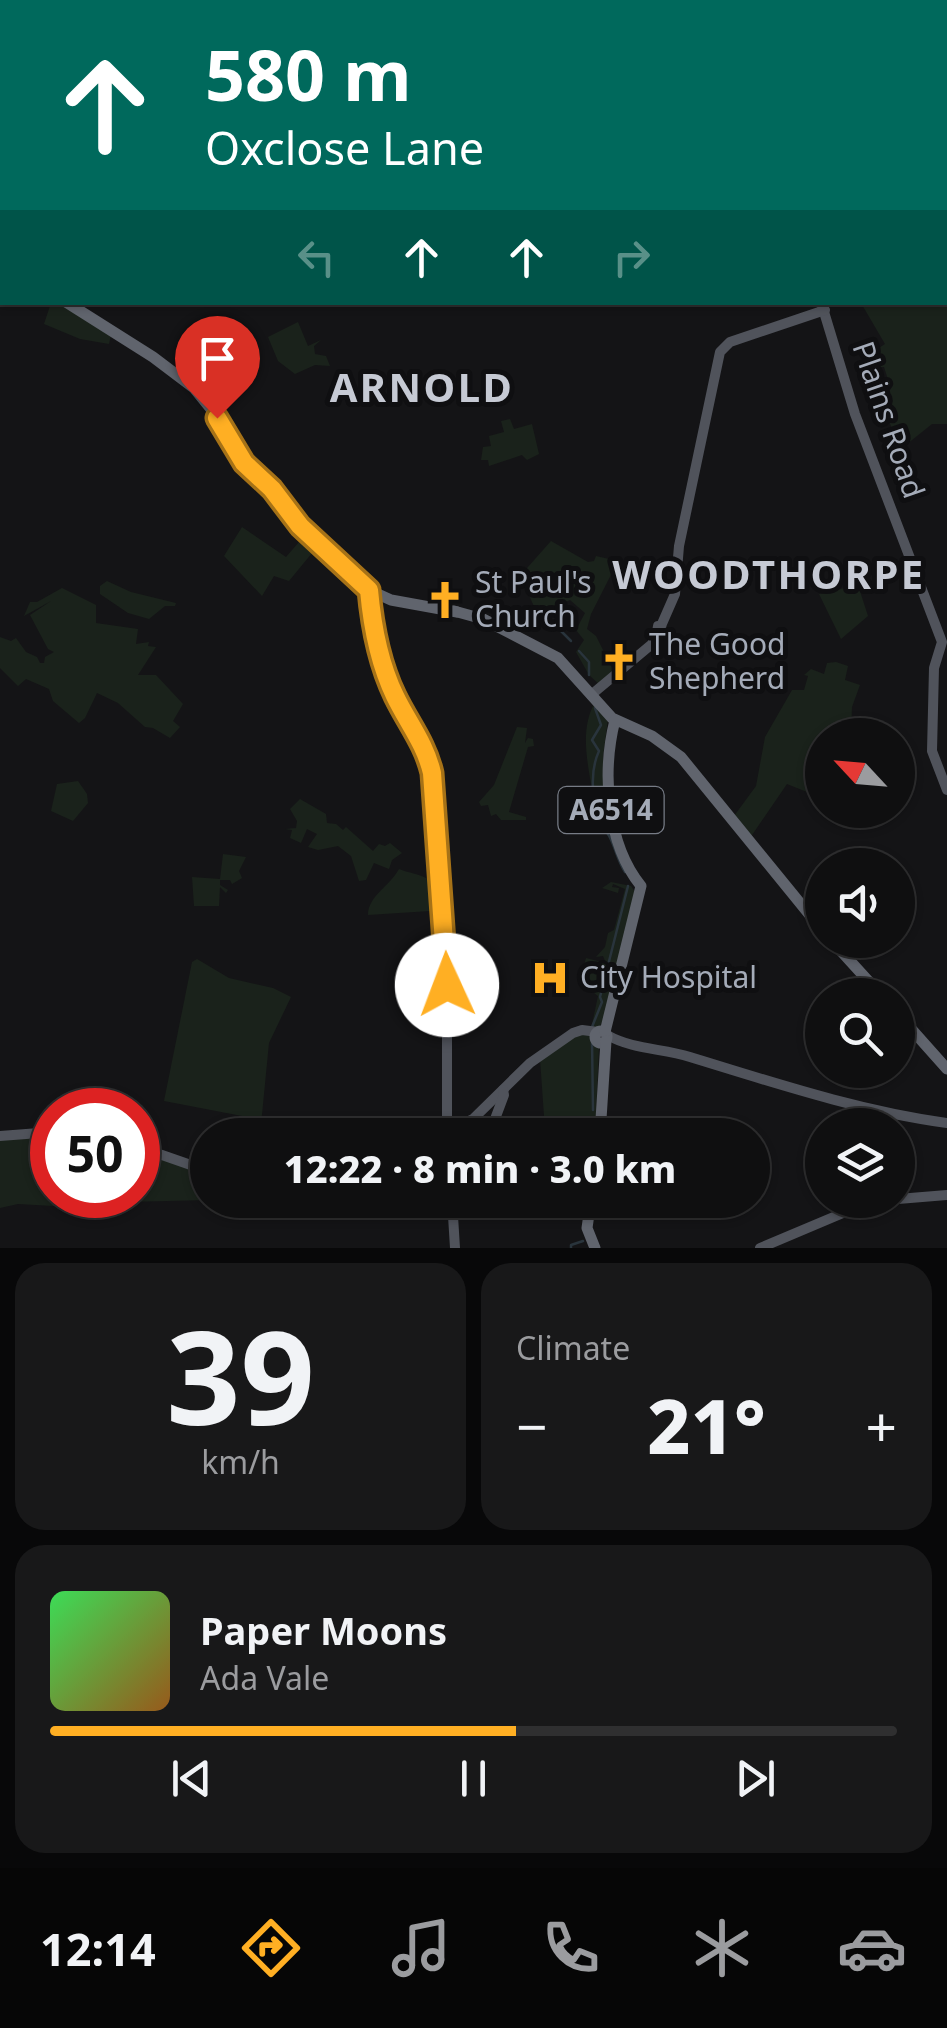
<!DOCTYPE html>
<meta charset="utf-8">
<style>
body{margin:0;font-family:"Noto Sans",sans-serif;background:#181819;color:#f1f3f6;height:100vh;display:flex;flex-direction:column;font-size:38px;white-space:nowrap}
*{box-sizing:border-box;margin:0}
p{font-size:32px;color:#9b9c9f}
.icon{flex:none;width:55px;height:55px;fill:none;stroke:currentColor;stroke-width:2;stroke-linecap:round;stroke-linejoin:round}
.map{position:relative;height:1248px;overflow:hidden}
.side{display:flex;flex-direction:column;gap:15px;padding:15px;background:#080809;flex:1}
.side>*{flex:none}
.top-card{position:absolute;left:0px;top:0px;width:948px;height:305px;box-shadow:0 2px 8px #0004,0 0 0 2px #2f2f30;background:#00695c;color:#fff;overflow:hidden}
.needle{width:65px;rotate:296deg}
.tools{position:absolute;left:805px;top:718px;display:grid;gap:20px}
.tools a{display:grid;place-items:center;width:110px;height:110px;border-radius:50%;background:#0f0f10;box-shadow:0 2px 8px #0004,0 0 0 2px #2f2f30;font-size:50px}
.speed{position:absolute;left:30px;top:1088px;display:flex;gap:20px;font-size:50px;font-weight:700;text-align:center}
.speed>*{display:grid;place-content:center;width:130px;height:130px;border-radius:50%;background:#0f0f10;box-shadow:0 2px 8px #0004,0 0 0 2px #2f2f30;line-height:1}
.speed .limit{border:15px solid #d22;background:#fff;color:#111}
.pin{position:absolute;display:grid;place-items:center;width:85px;height:85px;color:#fff;margin:-102px -42px;border-radius:50% 50% 50% 0;rotate:-45deg;box-shadow:0 0 10px #0007}
.pin .icon{rotate:45deg}
.me{position:absolute;width:110px;margin:-55px;rotate:358deg;stroke-linejoin:round;filter:drop-shadow(0 0 8px #0008)}
.turn{display:flex;align-items:center;gap:35px;height:210px;padding:0 40px;font-size:45px}
.turn .icon{width:130px;height:130px;stroke-width:2.5}
.turn b{display:block;font-size:70px;line-height:85px}
.lanes{display:flex;align-items:center;height:95px;padding:0 40px;background:#0003;justify-content:center;gap:50px;direction:ltr}
.lanes .off{opacity:.35}
.big{font-size:75px;font-weight:800;line-height:1.1}
.side .widget{flex:1;display:flex;flex-direction:column;justify-content:center;gap:15px;min-width:0;padding:0 35px;border-radius:30px;background:#181819}
.side .dial{align-items:center;gap:0}
.dial b{font-size:130px;line-height:1}
.song{display:flex;align-items:center;gap:30px}
.cover{width:120px;height:120px;border-radius:15px;background:linear-gradient(135deg,hsl(130 70% 55%),hsl(30 70% 35%))}
.played{height:10px;border-radius:5px;background:linear-gradient(90deg,#ffaf23 55%,#2f2f30 55%)}
.keys{display:flex;justify-content:space-around;direction:ltr}
.heat{display:flex;justify-content:space-between;align-items:center;font-size:55px;direction:ltr}
.side .tiles{flex:1;display:grid;gap:15px;grid-template-columns:1fr 1fr}
.widget:last-child{grid-column:span 2}
.trip{position:absolute;left:190px;top:1118px;width:580px;height:100px;border-radius:50px;background:#0f0f10;box-shadow:0 2px 8px #0004,0 0 0 2px #2f2f30;font-weight:800;line-height:100px;text-align:center}
.tabs{display:flex;height:160px;justify-content:space-around;align-items:center;background:#060606;color:#9b9c9f}
.tabs .icon{width:70px;height:70px}
.tabs .active{color:#ffaf23}
.tabs b{font-size:45px;color:#f1f3f6}
.map>svg:first-child{display:block}
.green{fill:#1a221b}
.lines{fill:none;stroke-linecap:round;stroke-linejoin:round}
.stream{stroke:#29343c;stroke-width:2.5}
.major{stroke:#50535b;stroke-width:10}
.highway{stroke:#60646d;stroke-width:11}
.route-casing{stroke:#a67217;stroke-width:25}
.route{stroke:#ffaf23;stroke-width:18}
.labels{text-anchor:middle;stroke-width:10;stroke-linejoin:round;paint-order:stroke}
.shield{fill:#0f0f11;stroke:#777c86;stroke-width:2.5}
.shield-label{font-size:28px;font-weight:bold;fill:#a4abb8}
.street-label{font-size:30px;fill:#a4abb8;stroke:#0f0f11}
.poi-label{font-size:30px;fill:#a4abb8;stroke:#0f0f11;text-anchor:start}
.district-label{font-size:40px;font-weight:bold;letter-spacing:2.5px;fill:#c6cad4;stroke:#0f0f11}
</style>
<div class="map">
<svg width="947" height="1248" viewBox="0 0 947 1248">
<rect width="100%" height="100%" fill="#141416"/>
<!-- green -->
<g class="green">
<polygon points="947,246 947,424 932,424 907,444 899,428 892,429 881,398 891,389 884,367 866,368 863,358 885,344 861,303 945,302"/>
<polygon points="51,303 59,303 111,335 109,344 80,339 44,324"/>
<polygon points="298,322 308,346 321,340 314,346 315,354 326,356 330,366 315,365 295,374 278,361 268,337"/>
<polygon points="510,419 514,429 532,424 539,454 527,460 522,455 489,466 488,460 481,460 483,447 491,446 489,436 504,432 501,421"/>
<polygon points="242,527 286,557 305,535 317,547 289,581 274,576 262,596 224,556"/>
<polygon points="551,541 588,562 594,561 596,556 618,561 591,614 587,629 596,636 615,674 600,685 589,675 576,652 584,640 576,630 585,613 570,600 538,615 520,576"/>
<polygon points="107,581 131,592 176,603 175,606 165,606 149,619 128,613 100,594 100,586"/>
<polygon points="858,585 868,616 841,639 819,594"/>
<polygon points="62,588 96,605 96,623 138,629 136,644 149,642 148,646 156,647 138,675 156,675 183,704 173,721 180,727 170,738 153,728 145,727 118,703 97,693 85,718 79,723 53,701 49,689 26,679 18,686 0,668 0,637 11,641 16,638 26,652 37,657 40,663 44,663 45,657 54,652 48,649 30,615 51,601 24,616 30,602 37,602"/>
<polygon points="836,662 848,666 845,680 860,685 852,707 851,735 822,735 822,770 807,765 805,769 822,782 822,798 787,784 750,838 734,816 756,786 765,737 792,690 804,690 808,676 804,675 811,669 824,674 827,663"/>
<path d="M 595,702 L 608,719 L 603,757 L 605,794 L 593,795 C 588,765 579,730 595,702 Z"/>
<polygon points="517,727 527,728 525,743 528,738 533,739 534,746 528,747 509,812 526,817 526,820 501,820 496,814 491,816 488,805 481,806 479,802 494,785"/>
<polygon points="78,781 87,794 88,803 73,821 51,811 57,784"/>
<polygon points="300,799 326,814 327,823 336,824 343,830 346,827 373,851 379,844 385,846 390,843 402,853 392,860 389,869 374,863 366,880 359,881 351,856 338,846 318,850 308,847 317,834 307,829 301,843 290,838 292,830 285,829 296,828 297,821 290,809"/>
<polygon points="223,854 246,857 239,871 242,878 232,884 230,880 220,880 220,885 228,890 226,893 220,887 219,906 194,906 192,877 220,879"/>
<path d="M 399,869 C 408,873 417,873 428,879 L 430,911 L 368,915 C 368,896 390,886 399,869 Z"/>
<polygon points="611,882 631,886 635,892 604,1018 599,1028 591,1029 598,996 589,989 591,983 580,979 586,958 606,963 603,956 596,957 605,947 608,933 614,930 625,889 613,884 612,887 619,888 618,893 602,888"/>
<polygon points="197,959 229,978 273,988 291,997 269,1043 260,1135 241,1135 242,1116 164,1101 192,962"/>
<polygon points="587,1033 599,1047 596,1117 586,1118 586,1129 564,1128 562,1133 498,1133 504,1117 544,1116 540,1059 576,1034"/>
<polygon points="52,1134 52,1195 138,1195 142,1168 146,1168 148,1154 207,1173 209,1200 126,1202 88,1208 18,1204 0,1208 0,1138"/>
</g>
<g class="lines">
<!-- stream -->
<g class="stream">
<polyline points="622,2 625,0"/>
<polyline points="742,2 743,0"/>
<polyline points="554,626 557,627"/>
<polyline points="558,628 571,641"/>
<polyline points="579,651 589,662 589,675"/>
<path d="M 595,708 L 601,725 L 592,740 L 599,751 C 588,775 594,800 599,826 C 614,833 614,856 625,872"/>
<polyline points="592,1027 602,1002 600,997 628,886"/>
<polyline points="592,1040 593,1110"/>
<polyline points="571,1248 571,1245 583,1241"/>
</g>
<!-- major -->
<g class="major">
<polyline points="479,0 488,2"/>
<polyline points="222,2 227,0"/>
<polyline points="0,165 2,164"/>
<polyline points="945,214 947,210"/>
<polyline points="945,230 947,231"/>
<polyline points="821,302 855,414 942,642 934,668 932,751 947,790"/>
<polyline points="373,593 371,613 388,678 423,744 434,785 447,958 447,1135"/>
<polyline points="661,626 675,594 679,546 720,352 730,342 825,310"/>
<polyline points="591,695 652,644 657,632 662,631 661,626 658,626 657,632"/>
<path d="M 607,1035 C 634,1050 662,1048 690,1057 C 775,1083 859,1111 947,1123"/>
<polyline points="445,1133 473,1119 530,1063 573,1033 582,1030 598,1032"/>
<polyline points="489,1135 504,1095 503,1090"/>
<polyline points="0,1136 52,1132"/>
<polyline points="138,1150 162,1155 208,1171"/>
<polyline points="898,1199 947,1195"/>
<polyline points="452,1200 455,1248"/>
<polyline points="760,1248 862,1205 893,1200"/>
</g>
<!-- highway -->
<g class="highway">
<polyline points="0,273 2,273"/>
<polyline points="0,298 2,298"/>
<polyline points="66,302 153,357 194,388 211,409 242,460 272,489 300,527 361,578 374,594"/>
<polyline points="369,590 391,600 457,612"/>
<polyline points="454,611 483,619 558,658 612,718 652,736 681,757 822,930"/>
<polyline points="831,940 881,995"/>
<polyline points="898,1014 947,1069"/>
<circle cx="601" cy="1037" r="6"/>
<path d="M 605,1032 L 641,886 C 606,843 602,771 615,720"/>
<polyline points="600,1135 606,1041"/>
<polyline points="591,1200 587,1228 595,1248"/>
</g>
</g>
<g class="lines">
<!-- route casing -->
<g class="route-casing">
<path id="route" d="M 217,418 L 244,463 L 272,489 L 300,526 L 369,590 C 372,624 380,665 395,696 C 408,723 425,743 432,773 L 447,985"/>
</g>
<!-- route -->
<use href="#route" class="route"/>
</g>
<!-- icons -->
<defs>
<g id="church-bare" transform="scale(3)"><path d="M-1.2-6h2.4v3.5h3.3v2.4h-3.3V6h-2.4V-.1h-3.3v-2.4h3.3Z" fill="#ffaf23" stroke="#0f0f11" stroke-width="2.5" paint-order="stroke"/></g>
<g id="hospital-bare" transform="scale(3)"><path d="M-5-5h3v3.5h4V-5h3V5h-3V1.5h-4V5h-3Z" fill="#ffaf23" stroke="#0f0f11" stroke-width="2.5" paint-order="stroke"/></g>
</defs>
<g fill-rule="evenodd">
<use href="#church-bare" x="445" y="600"/>
<use href="#church-bare" x="619" y="662"/>
<use href="#hospital-bare" x="550" y="978"/>
</g>
<g class="labels">
<!-- shield labels -->
<rect class="shield" x="558.5" y="787" width="105" height="46" rx="8"/>
<g class="shield-label">
<text x="611" y="820">A6514</text>
</g>
<!-- street labels -->
<g class="street-label">
<text transform="translate(888 420) rotate(71)" y="10">Plains Road</text>
</g>
<!-- poi labels -->
<g class="poi-label">
<text x="475" y="593">St Paul's<tspan x="475" dy="34">Church</tspan></text>
<text x="649" y="655">The Good<tspan x="649" dy="34">Shepherd</tspan></text>
<text x="580" y="988">City Hospital</text>
</g>
<!-- district labels -->
<g class="district-label">
<text x="422" y="402">ARNOLD</text>
<text x="769" y="589">WOODTHORPE</text>
</g>
</g>
</svg>
<div class="tools">
<a><svg class="needle" viewBox="-14 -14 28 28"><path d="M0-13l5 13h-10z" fill="#e53935"/><path d="M0 13l5-13h-10z" fill="#9b9c9f"/></svg></a>
<a><svg class="icon" aria-label="sound" viewBox="0 0 24 24"><path d="M4 9h4l5-4v14l-5-4H4zM17 9q2 3 0 6"/></svg></a>
<a><svg class="icon" aria-label="search" viewBox="0 0 24 24"><circle cx="10" cy="10" r="6"/><path d="M15 15l6 6"/></svg></a>
<a><svg class="icon" aria-label="layers" viewBox="0 0 24 24"><path d="M12 4l9 5-9 5-9-5zM3 14l9 5 9-5"/></svg></a>
</div>
<div class="speed"><div class="limit">50</div></div>
<div class="pin" style="left:217px;top:418px;background:#d93025"><svg class="icon" aria-label="arrive" viewBox="0 0 24 24"><path d="M6 21V4h12l-3 4 3 4H6"/></svg></div>
<svg class="me" style="left:447px;top:985px" viewBox="-20 -20 40 40"><circle r="19" fill="#fff"/><path d="M0-13L10 11 0 6-10 11z" fill="#ffaf23"/></svg>
<div class="trip">12:22 · 8 min · 3.0 km</div>
<div class="top-card">
<div class="turn"><svg class="icon" aria-label="ahead" viewBox="0 0 24 24"><path d="M12 20V5M6 11l6-6 6 6"/></svg><div><b>580 m</b>Oxclose Lane</div></div>
<div class="lanes"><svg class="icon off" aria-label="left" viewBox="0 0 24 24"><path d="M17 20v-9H6M10 6l-5 5 5 5"/></svg><svg class="icon" aria-label="ahead" viewBox="0 0 24 24"><path d="M12 20V5M6 11l6-6 6 6"/></svg><svg class="icon" aria-label="ahead" viewBox="0 0 24 24"><path d="M12 20V5M6 11l6-6 6 6"/></svg><svg class="icon off" aria-label="right" viewBox="0 0 24 24"><path d="M7 20v-9h11M14 6l5 5-5 5"/></svg></div>
</div>
</div>
<section class="side">
<div class="tiles">
<div class="widget dial"><b>39</b><p>km/h</p></div>
<div class="widget"><p>Climate</p>
<div class="heat"><a>−</a><b class="big">21°</b><a>+</a></div>
</div>
<div class="widget">
<div class="song"><i class="cover"></i><div><b>Paper Moons</b><p>Ada Vale</p></div></div>
<div class="played"></div>
<div class="keys"><svg class="icon" aria-label="previous" viewBox="0 0 24 24"><path d="M18 5L8 12l10 7zM5 5v14"/></svg><svg class="icon" aria-label="pause" viewBox="0 0 24 24"><path d="M8 5v14M16 5v14"/></svg><svg class="icon" aria-label="next" viewBox="0 0 24 24"><path d="M6 5l10 7-10 7zM19 5v14"/></svg></div>
</div>
</div>
</section>
<nav class="tabs">
<b>12:14</b>
<svg class="icon active" aria-label="directions" viewBox="0 0 24 24"><path d="M12 3l9 9-9 9-9-9zM9 14v-3h6M13 9l2 2-2 2"/></svg>
<svg class="icon" aria-label="music" viewBox="0 0 24 24"><path d="M9 18V5l10-2v13"/><circle cx="6" cy="18" r="3"/><circle cx="16" cy="16" r="3"/></svg>
<svg class="icon" aria-label="phone" viewBox="0 0 24 24"><path d="M5 4h4l2 5-3 2q2 4 5 5l2-3 5 2v4C11 20 4 13 5 4z"/></svg>
<svg class="icon" aria-label="climate" viewBox="0 0 24 24"><path d="M12 3v18M4 7l16 10M4 17L20 7"/></svg>
<svg class="icon" aria-label="car" viewBox="0 0 24 24"><path d="M5 17H2v-5l4-1 3-4h7l3 4 3 1v5h-3M9 17h6M6 11h13"/><circle cx="7" cy="17" r="2"/><circle cx="17" cy="17" r="2"/></svg>
</nav>
